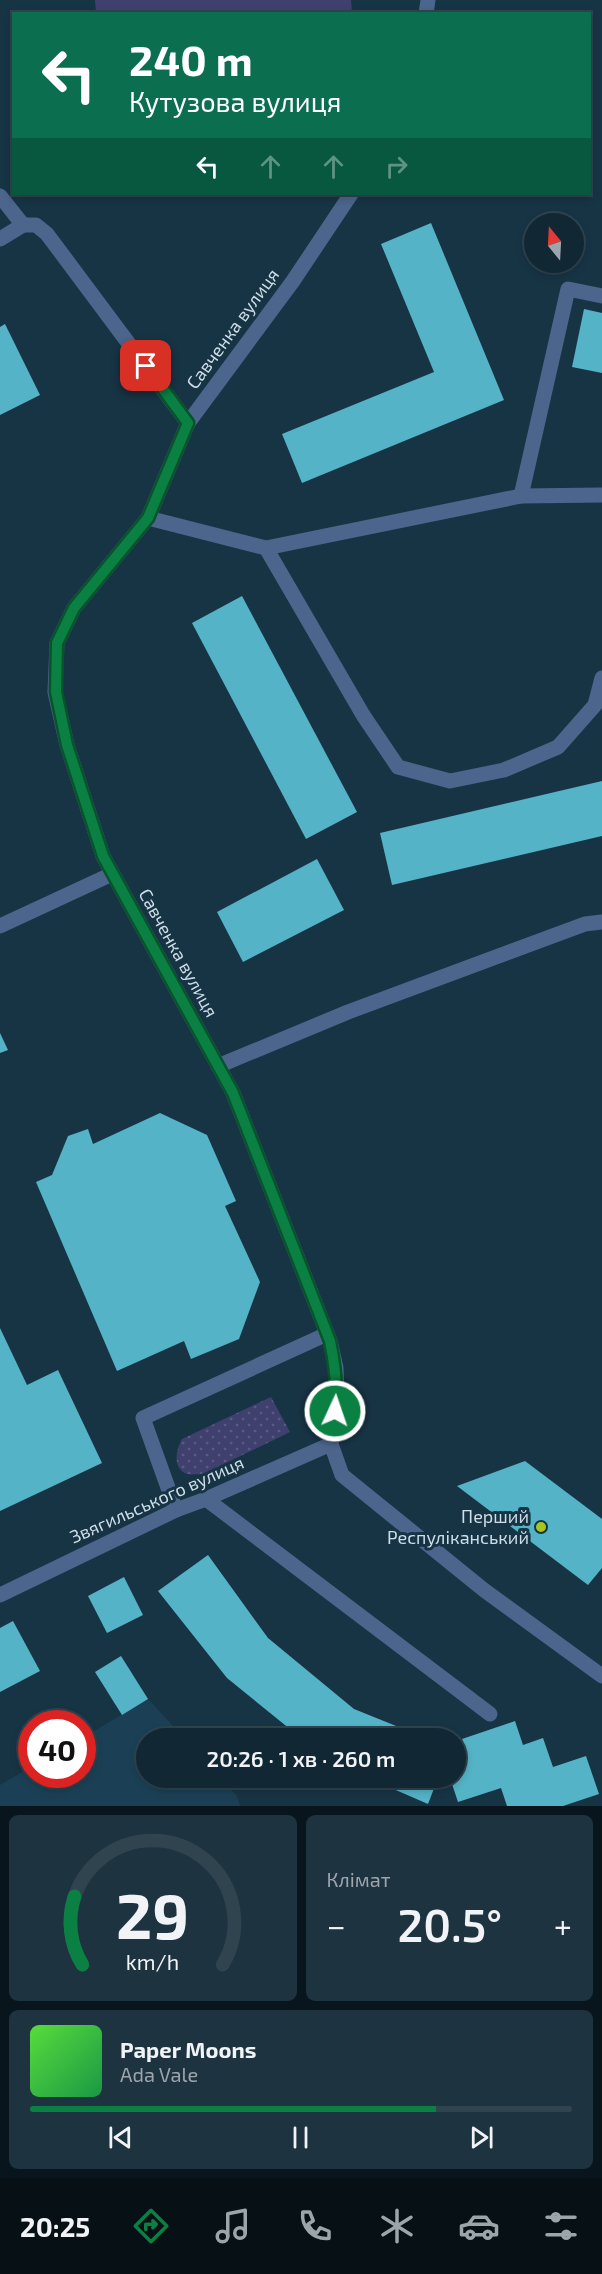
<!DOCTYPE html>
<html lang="uk">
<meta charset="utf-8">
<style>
body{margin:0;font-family:"Exo 2",sans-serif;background:#1e3340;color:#f1f3f6;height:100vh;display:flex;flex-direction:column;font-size:22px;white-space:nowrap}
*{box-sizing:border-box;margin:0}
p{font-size:20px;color:#9ca5ac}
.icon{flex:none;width:33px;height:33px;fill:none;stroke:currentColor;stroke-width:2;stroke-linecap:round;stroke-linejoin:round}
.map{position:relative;height:1806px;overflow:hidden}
.panel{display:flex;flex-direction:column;gap:9px;padding:9px;background:#09151d;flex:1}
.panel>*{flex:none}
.guide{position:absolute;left:12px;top:12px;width:579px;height:183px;border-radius:0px;box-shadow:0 3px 9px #0003,0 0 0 2px #30444f;background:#0b6e4f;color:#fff;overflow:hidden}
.needle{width:39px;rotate:342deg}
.tools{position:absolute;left:524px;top:213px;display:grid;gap:12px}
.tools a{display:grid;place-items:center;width:60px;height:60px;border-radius:50%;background:#112734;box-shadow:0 3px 9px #0003,0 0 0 2px #30444f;font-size:30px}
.speed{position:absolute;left:18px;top:1710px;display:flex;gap:12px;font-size:30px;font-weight:700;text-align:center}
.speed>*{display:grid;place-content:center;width:78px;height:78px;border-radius:50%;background:#112734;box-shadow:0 3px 9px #0003,0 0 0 2px #30444f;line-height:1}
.speed .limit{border:9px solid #d22;background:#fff;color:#111}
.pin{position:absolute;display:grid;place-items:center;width:51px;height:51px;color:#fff;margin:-26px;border-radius:12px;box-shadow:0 3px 9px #0006}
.me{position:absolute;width:66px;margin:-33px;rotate:3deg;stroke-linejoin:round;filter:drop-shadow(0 0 4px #0008)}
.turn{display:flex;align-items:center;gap:21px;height:126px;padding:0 18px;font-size:27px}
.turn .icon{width:78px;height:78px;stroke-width:2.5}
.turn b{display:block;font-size:42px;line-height:51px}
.lanes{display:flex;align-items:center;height:57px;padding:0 18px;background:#0003;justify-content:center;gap:30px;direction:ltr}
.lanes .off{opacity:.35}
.big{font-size:45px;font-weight:600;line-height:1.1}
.panel .card{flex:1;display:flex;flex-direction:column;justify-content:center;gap:9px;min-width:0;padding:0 21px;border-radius:9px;background:#1e3340}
.panel .dial{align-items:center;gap:0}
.dial svg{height:156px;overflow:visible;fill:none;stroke:#30444f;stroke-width:7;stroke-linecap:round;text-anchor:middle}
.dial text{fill:#f1f3f6;stroke:none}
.song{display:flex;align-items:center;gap:18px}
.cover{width:72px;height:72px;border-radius:9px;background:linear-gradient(135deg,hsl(110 70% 55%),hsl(140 70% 35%))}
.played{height:6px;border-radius:3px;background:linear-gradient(90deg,#0b8043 75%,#30444f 75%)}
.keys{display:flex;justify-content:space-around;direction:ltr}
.heat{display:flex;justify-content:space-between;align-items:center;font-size:33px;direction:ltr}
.panel .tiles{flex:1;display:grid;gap:9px;grid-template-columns:1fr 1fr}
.card:last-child{grid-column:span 2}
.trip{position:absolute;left:136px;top:1728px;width:330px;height:60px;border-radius:30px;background:#112734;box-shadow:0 3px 9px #0003,0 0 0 2px #30444f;font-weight:600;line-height:60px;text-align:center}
.tab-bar{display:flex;height:96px;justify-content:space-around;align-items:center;background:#071015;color:#9ca5ac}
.tab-bar .icon{width:42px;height:42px}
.tab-bar .current{color:#0b8043}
.tab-bar b{font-size:27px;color:#f1f3f6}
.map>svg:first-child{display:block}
.built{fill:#1b4055}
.grass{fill:url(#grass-dots)}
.park{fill:#3f406e}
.building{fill:#54b3c6}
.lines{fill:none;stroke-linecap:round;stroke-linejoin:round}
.minor{stroke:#4c658c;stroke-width:15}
.route-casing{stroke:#07532c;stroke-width:15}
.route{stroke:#0b8043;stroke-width:10}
.poi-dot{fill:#a8c71d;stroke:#173445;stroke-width:2}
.labels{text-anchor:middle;stroke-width:6;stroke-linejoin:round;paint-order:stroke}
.street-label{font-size:18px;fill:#cddee8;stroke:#173445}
.poi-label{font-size:18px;fill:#cddee8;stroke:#173445;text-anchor:end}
</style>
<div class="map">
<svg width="602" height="1806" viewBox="0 0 602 1806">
<defs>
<pattern id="grass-dots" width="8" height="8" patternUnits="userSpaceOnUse" patternTransform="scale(1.5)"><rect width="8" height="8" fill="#3f406e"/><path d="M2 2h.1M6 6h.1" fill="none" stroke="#5a5b83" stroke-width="1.8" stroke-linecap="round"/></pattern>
</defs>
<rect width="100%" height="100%" fill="#173445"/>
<!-- built -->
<polygon class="built" points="148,1699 184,1738 147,1738 147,1778 220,1778 237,1796 240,1806 0,1806 0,1785 31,1767 32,1774 82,1774 83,1738"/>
<!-- grass -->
<path class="grass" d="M 271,1397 L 290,1432 L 203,1474 C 198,1474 191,1475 187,1474 C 172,1468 176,1450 182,1439 Z"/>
<!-- park -->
<polygon class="park" points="95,0 351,0 352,13 96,13"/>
<!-- building -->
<g class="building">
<polygon points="431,223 504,400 302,483 282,434 434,372 381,244"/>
<polygon points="584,309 602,313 602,373 572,367"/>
<polygon points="5,324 40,395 0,415 0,327"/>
<polygon points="242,596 357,812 306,839 192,623"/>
<polygon points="602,781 602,836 392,885 380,833"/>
<polygon points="317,859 344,910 243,962 217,912"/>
<polygon points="0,1033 8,1050 0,1053"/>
<polygon points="160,1113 207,1135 236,1201 225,1206 260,1282 239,1339 191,1359 184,1341 117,1371 36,1182 52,1175 68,1136 88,1129 93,1144"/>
<polygon points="0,1328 27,1385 58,1370 102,1463 0,1511"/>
<polygon points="525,1461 602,1519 602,1568 588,1585 457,1486"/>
<polygon points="208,1555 268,1638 354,1709 426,1738 301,1738 227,1678 158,1591"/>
<polygon points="124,1577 143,1615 107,1633 88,1596"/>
<polygon points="13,1621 40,1671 0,1692 0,1628"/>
<polygon points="121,1656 148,1699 122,1715 95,1672"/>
<polygon points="515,1721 523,1745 543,1738 553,1767 586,1756 599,1794 563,1806 507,1806 501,1788 458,1802 450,1778 456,1778 456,1763 468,1759 462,1739"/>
<polygon points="368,1778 438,1778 428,1804"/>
</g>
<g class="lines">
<!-- minor -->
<g class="minor">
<polyline points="426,14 428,0"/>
<polyline points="351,194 293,281 188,423 148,518 74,608 57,643 55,692 67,745 103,856 233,1093 330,1341 336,1368 337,1394 331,1444 342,1475 484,1590 602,1676"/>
<polyline points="0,196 23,225"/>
<polyline points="0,239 23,225 36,225 47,234 188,423"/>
<polyline points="521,496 568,289 602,296"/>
<polyline points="148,518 266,548 521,496 602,495"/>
<polyline points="266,548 363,715 398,767 450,781 504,770 558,747 595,705 602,678"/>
<polyline points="0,926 112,874"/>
<polyline points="218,1066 348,1012 585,924 602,922"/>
<polyline points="206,1499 490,1714"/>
<polyline points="176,1510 143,1418 327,1334"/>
<polyline points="0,1595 176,1510 206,1499 331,1444"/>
</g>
</g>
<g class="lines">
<!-- route casing -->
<g class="route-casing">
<path id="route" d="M 146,366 L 188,423 L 148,518 L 74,608 L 57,643 L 56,692 L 67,745 L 103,856 L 233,1093 L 330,1341 C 335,1365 338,1387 335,1411"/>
</g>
<!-- route -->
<use href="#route" class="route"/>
</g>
<!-- markers -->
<circle class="poi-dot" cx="541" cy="1527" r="6"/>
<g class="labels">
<!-- street labels -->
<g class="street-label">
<text transform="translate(233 329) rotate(-54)" y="6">Савченка вулиця</text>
<text transform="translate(178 953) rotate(61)" y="6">Савченка вулиця</text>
<text transform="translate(157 1500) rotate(-24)" y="6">Звягильського вулиця</text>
</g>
<!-- poi labels -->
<g class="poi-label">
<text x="529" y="1523">Перший<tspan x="529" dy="21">Респуліканський</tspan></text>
</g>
</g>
</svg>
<div class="tools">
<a><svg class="needle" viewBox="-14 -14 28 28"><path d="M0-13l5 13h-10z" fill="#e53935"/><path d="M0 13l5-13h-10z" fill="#9ca5ac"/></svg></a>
</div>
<div class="speed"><div class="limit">40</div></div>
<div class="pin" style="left:146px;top:366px;background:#d93025"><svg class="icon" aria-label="arrive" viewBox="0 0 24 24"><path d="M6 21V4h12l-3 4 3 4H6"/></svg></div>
<svg class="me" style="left:335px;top:1411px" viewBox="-20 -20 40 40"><circle r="17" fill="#0b8043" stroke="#fff" stroke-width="3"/><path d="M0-11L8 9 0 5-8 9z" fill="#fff"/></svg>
<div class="trip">20:26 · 1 хв · 260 m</div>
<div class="guide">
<div class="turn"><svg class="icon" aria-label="left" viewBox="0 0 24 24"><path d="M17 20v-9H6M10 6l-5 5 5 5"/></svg><div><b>240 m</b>Кутузова вулиця</div></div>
<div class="lanes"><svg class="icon" aria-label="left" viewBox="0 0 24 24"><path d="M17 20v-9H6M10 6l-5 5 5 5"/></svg><svg class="icon off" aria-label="ahead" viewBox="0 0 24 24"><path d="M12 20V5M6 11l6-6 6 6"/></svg><svg class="icon off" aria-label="ahead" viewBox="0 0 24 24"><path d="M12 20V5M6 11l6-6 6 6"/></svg><svg class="icon off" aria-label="right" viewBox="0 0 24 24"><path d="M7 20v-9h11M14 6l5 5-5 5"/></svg></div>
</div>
</div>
<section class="panel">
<div class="tiles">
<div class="card dial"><svg viewBox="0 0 100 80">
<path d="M14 69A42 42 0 1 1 86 69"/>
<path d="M14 69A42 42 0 0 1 10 34" stroke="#0b8043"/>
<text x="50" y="56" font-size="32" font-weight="700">29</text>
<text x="50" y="72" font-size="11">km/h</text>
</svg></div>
<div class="card"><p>Клімат</p>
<div class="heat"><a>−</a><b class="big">20.5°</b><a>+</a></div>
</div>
<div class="card">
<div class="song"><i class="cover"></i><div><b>Paper Moons</b><p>Ada Vale</p></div></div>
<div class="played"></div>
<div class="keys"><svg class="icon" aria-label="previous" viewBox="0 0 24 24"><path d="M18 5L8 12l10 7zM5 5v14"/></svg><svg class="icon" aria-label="pause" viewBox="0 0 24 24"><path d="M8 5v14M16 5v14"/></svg><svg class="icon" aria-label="next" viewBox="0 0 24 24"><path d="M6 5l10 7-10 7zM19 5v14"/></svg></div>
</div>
</div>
</section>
<nav class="tab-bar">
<b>20:25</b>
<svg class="icon current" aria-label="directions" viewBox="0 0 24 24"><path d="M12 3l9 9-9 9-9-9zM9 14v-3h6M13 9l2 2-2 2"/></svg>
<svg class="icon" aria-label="music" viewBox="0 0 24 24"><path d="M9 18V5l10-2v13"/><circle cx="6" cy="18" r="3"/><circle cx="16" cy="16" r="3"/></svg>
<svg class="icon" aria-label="phone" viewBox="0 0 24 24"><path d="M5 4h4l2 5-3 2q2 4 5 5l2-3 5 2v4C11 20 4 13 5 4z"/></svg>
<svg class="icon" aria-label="climate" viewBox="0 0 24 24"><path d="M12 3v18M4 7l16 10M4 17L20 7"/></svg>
<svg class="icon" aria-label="car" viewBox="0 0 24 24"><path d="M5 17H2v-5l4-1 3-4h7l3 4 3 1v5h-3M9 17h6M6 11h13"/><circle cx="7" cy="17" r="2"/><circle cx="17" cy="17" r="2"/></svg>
<svg class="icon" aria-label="filters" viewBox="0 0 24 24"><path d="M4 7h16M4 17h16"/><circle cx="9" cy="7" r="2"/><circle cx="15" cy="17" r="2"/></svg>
</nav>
